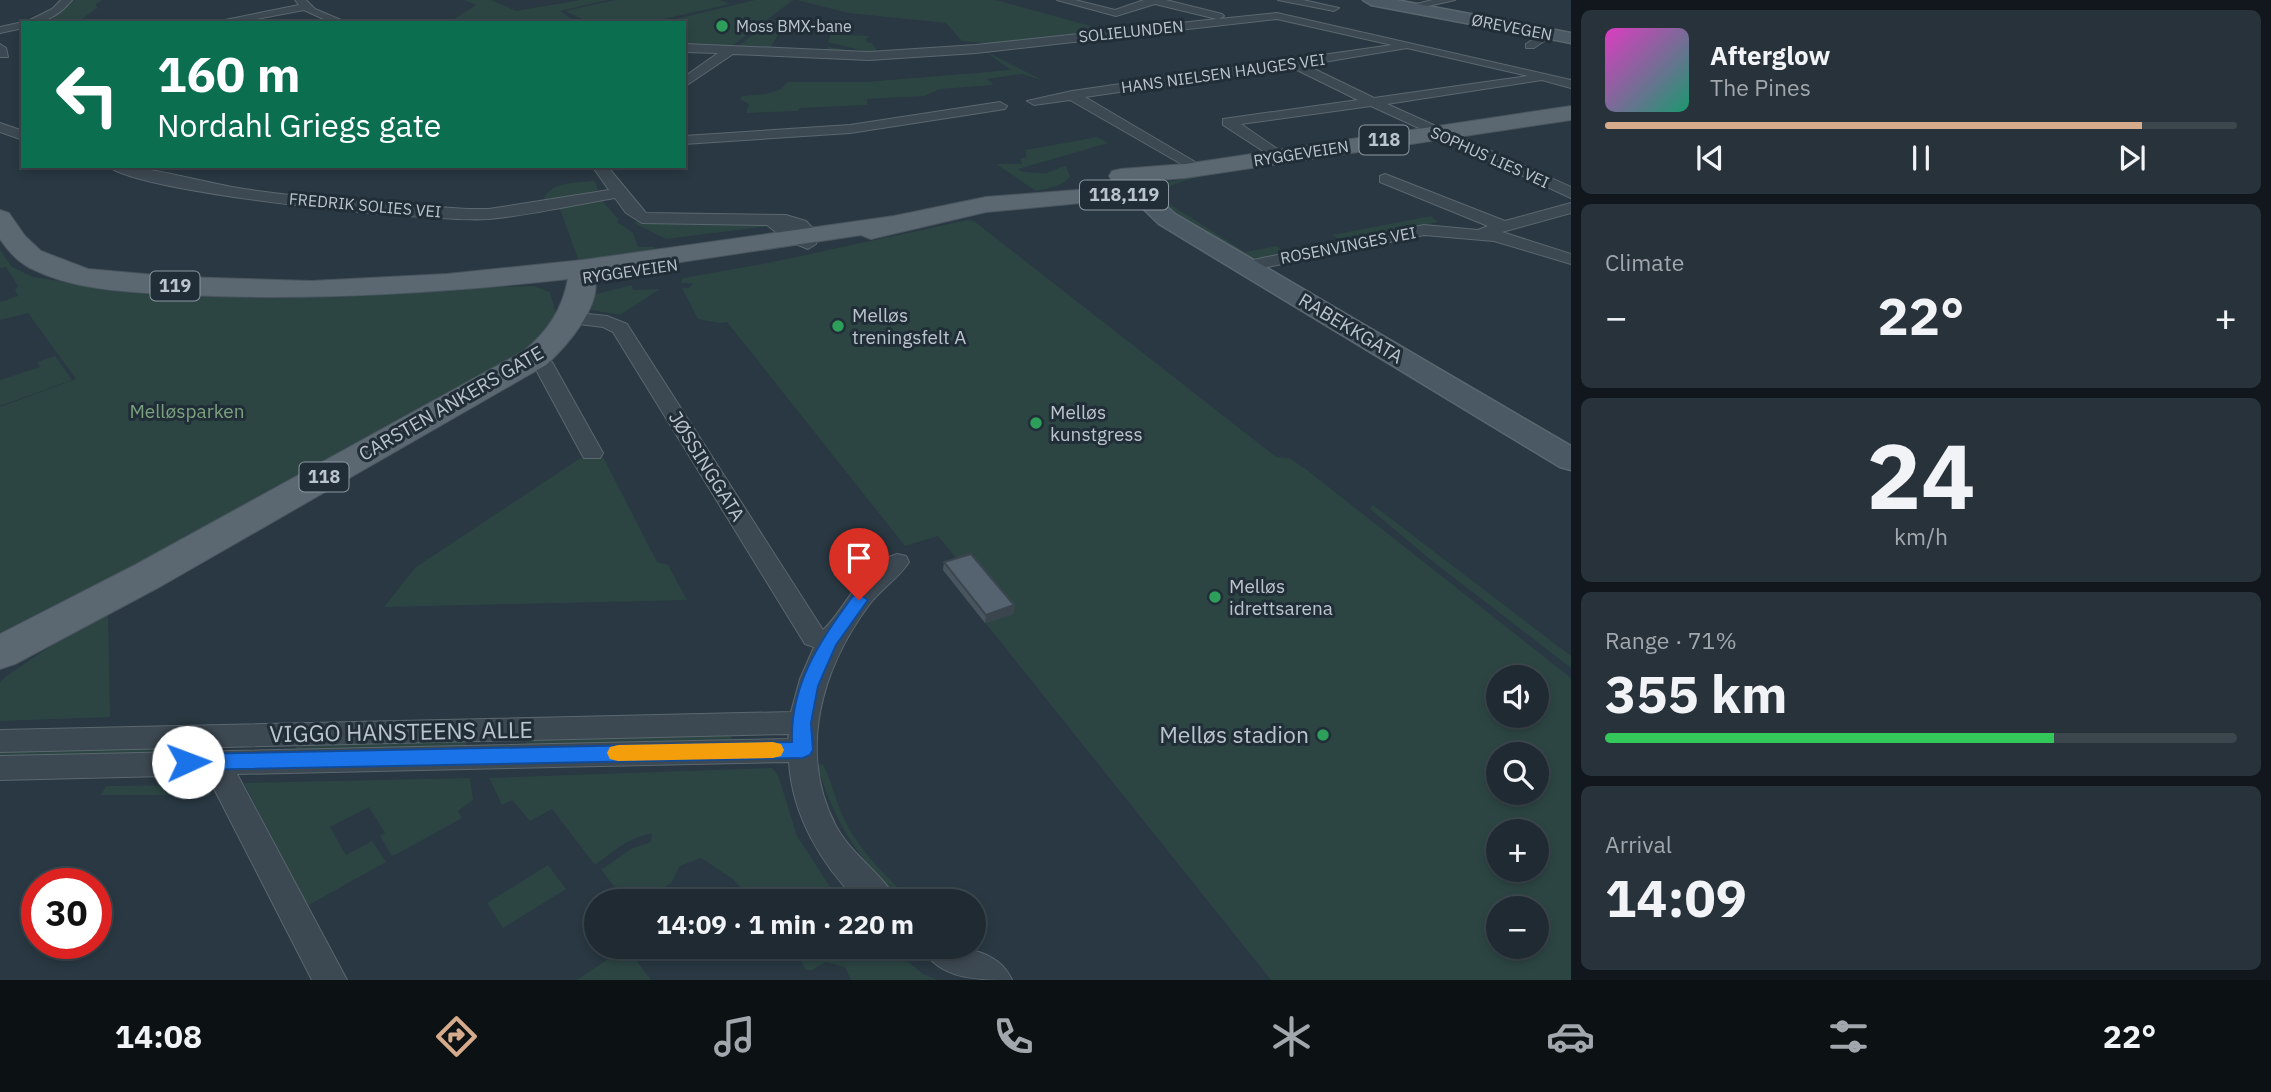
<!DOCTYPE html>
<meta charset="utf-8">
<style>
body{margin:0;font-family:"IBM Plex Sans",sans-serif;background:#27323a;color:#f1f3f6;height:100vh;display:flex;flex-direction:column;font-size:26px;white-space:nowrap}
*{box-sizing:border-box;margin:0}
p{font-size:23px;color:#a1a7ac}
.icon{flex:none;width:38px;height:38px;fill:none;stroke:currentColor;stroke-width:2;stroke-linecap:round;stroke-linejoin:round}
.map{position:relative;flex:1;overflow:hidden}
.drawer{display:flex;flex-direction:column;gap:10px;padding:10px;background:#11171c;width:700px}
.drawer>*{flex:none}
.hud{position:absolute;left:21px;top:21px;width:665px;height:147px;border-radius:0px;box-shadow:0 4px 10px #0003,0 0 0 2px #3c464d;background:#0b6e4f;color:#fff;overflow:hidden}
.tools{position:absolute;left:1486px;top:665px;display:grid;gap:14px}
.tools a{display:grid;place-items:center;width:63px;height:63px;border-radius:50%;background:#1f2a32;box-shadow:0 4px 10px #0003,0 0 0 2px #3c464d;font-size:35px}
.speed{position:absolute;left:21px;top:868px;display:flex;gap:14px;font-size:35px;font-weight:700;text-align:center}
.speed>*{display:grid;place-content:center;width:91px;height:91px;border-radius:50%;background:#1f2a32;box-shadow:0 4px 10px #0003,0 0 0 2px #3c464d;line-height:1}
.speed .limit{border:10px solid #d22;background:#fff;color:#111}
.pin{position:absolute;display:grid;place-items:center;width:60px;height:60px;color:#fff;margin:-72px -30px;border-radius:50% 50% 50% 0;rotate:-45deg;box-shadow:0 0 7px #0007}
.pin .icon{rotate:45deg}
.me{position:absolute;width:77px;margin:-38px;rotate:88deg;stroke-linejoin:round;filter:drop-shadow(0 0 5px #0008)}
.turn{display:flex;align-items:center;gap:24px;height:147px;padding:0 21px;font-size:32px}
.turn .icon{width:91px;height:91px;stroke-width:2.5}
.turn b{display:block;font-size:49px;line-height:60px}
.big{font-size:52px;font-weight:800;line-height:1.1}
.drawer .widget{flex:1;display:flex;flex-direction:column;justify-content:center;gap:10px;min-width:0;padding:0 24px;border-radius:10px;background:#27323a}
.drawer .dial{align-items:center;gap:0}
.dial b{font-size:91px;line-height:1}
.song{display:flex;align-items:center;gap:21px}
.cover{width:84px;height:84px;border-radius:10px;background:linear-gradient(135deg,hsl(310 70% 55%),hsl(160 70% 35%))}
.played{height:7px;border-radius:4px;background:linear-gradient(90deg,#d6ab8b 85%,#3c464d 85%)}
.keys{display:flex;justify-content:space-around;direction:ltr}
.heat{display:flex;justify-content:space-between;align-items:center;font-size:38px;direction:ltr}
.charge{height:10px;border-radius:5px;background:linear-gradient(90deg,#34c759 71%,#3c464d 0)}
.trip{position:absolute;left:584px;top:889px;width:402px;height:70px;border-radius:35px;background:#1f2a32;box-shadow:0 4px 10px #0003,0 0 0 2px #3c464d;font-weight:800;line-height:70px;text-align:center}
.dock{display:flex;height:112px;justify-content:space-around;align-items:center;background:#0c1114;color:#a1a7ac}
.dock .icon{width:49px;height:49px}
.dock .selected{color:#d6ab8b}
.dock b{font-size:32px;color:#f1f3f6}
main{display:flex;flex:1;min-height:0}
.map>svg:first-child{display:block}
.green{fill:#2c4543;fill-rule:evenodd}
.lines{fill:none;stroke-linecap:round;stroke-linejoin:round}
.street-casing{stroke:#5b676f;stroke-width:2}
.secondary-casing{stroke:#5b676f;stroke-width:3}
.primary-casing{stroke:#4a555e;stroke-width:2}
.street{fill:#3d4952;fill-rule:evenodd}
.secondary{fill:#4b5965;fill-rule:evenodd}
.primary{fill:#5b6872;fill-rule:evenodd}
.wall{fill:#48555f}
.shaded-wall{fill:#3b454e}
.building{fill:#54636f;stroke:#3b454e;stroke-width:2}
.route{fill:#1a73e8;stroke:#114b97;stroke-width:2}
.slow{fill:#f59e0b}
.leisure-dot{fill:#2e9e5b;stroke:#212e38;stroke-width:2.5}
.labels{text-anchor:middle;stroke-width:6;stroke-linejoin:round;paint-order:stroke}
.far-poi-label{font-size:16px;fill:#bac4cc;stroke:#212e38;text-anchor:start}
.far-street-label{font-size:16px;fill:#bac4cc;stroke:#212e38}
.shield{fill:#212e38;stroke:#8c97a0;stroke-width:2}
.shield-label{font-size:18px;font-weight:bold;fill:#bac4cc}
.poi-label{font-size:19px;fill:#bac4cc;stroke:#212e38;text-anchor:start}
.street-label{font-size:19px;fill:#bac4cc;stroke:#212e38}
.park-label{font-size:19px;fill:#7aa07d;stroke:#212e38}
.near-street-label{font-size:23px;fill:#bac4cc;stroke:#212e38}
.near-poi-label{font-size:23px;fill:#bac4cc;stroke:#212e38;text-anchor:end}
</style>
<main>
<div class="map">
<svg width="1571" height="980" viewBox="0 0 1571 980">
<rect width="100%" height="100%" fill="#293842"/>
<!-- green -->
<g class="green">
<polygon points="73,0 102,0 96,4 97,8 78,22 41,21 59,12"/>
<polygon points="464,0 491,0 516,11 581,0 607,0 560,11 578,23 448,23 476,5"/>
<polygon points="616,0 720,0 730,4 646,23 591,23 565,11"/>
<polygon points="755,0 793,0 732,46 684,45 684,23 659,23"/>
<polygon points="797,0 996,0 1098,28 1069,35 993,44 962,41 946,23 849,13"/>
<polygon points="772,20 842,29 842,35 870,36 866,39 867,42 872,43 877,51 871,53 828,42 832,29 784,25 770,48 825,51 828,47 861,52 736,48"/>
<polygon points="983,50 1044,81 1022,74 987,79 994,85 940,89 924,96 867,99 867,105 800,108 797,111 746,113 749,104 740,99 742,96 766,94 781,89 788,82 866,82 1011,70"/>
<path d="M 1097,137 L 1108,143 L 1018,169 C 1021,172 1024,172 1028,172 C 1055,176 1045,171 1066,166 L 1070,176 C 1064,187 1047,188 1036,191 L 996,164 L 1022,164 L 1020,159 L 1026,157 L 1026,150 Z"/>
<path d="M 1314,155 L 1330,158 L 1314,157 C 1277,165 1191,172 1163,190 L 1167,193 L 1165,201 L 1245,252 L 1277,246 L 1282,251 C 1272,258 1258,259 1246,257 L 1151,197 L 1155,186 L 1168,182 Z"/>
<path d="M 595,181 L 598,190 L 546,201 L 544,198 C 552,181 578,183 595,181 Z"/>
<polygon points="601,199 619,220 617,222 633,233 638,247 654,247 656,250 580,264 559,207"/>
<polygon points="1431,216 1438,222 1341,240 1332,235"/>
<path d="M 968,220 L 974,221 L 1276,457 L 1289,458 L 1307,470 L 1571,678 L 1571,980 L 1271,980 L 943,570 L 961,564 L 938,536 L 905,546 L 727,322 L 719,323 L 698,319 L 682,288 L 689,288 L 693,283 L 681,283 L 683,278 L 768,263 ZM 1498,677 L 1536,677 L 1536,716 L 1498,716 ZM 1498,754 L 1536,754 L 1536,793 L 1498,793 ZM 1498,831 L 1536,831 L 1536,870 L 1498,870 ZM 1498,908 L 1536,908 L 1536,947 L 1498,947 Z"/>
<polygon points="637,221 761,223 770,226 666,239 634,223"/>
<polygon points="0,250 12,267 33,277 131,292 208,296 534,286 550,292 557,317 539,343 0,646 0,407 76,379 28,313 0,320 0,302 18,296 15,290 18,286 6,267 0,268"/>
<polygon points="632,285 633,290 660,289 620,315 591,310 593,295"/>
<polygon points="55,356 72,380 0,406 0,380 40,367 37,362"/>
<polygon points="600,451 657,562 668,565 687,600 384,607 416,567 585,455"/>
<polygon points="1373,505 1571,656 1571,668 1431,560 1370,509"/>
<polygon points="108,614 110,717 0,721 0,683 5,677 57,642"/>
<polygon points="732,734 730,743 525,747 527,739"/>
<polygon points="467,740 465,749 294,752 297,744"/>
<polygon points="183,746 179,754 0,759 0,750"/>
<path d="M 823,764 C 832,782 836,803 845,821 C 861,853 887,877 912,901 L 903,901 C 858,860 835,823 817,765 Z"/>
<path d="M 772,768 L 778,775 L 797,836 L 834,893 L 832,901 L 752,901 L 733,879 L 701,858 L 680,866 L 671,883 L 649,899 L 623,897 L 601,870 L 631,849 L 651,842 L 652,834 C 630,836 613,852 595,865 L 552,809 L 530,821 L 512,800 L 502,805 L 489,778 Z"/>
<polygon points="470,778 473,800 458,811 462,818 395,855 392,856 380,836 385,833 369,807 330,827 346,855 372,841 386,862 307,906 244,783"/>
<polygon points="206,785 210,795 101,795 106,786"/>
<polygon points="548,865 566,889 503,928 487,903"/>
<polygon points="626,947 651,980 577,980"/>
<polygon points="806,947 890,947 923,974 938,980 851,980 845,967 826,962 812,970 806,970 799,958"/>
</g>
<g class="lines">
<!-- street casing -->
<g class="street-casing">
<g id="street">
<path d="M 61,0 L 72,0 C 58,17 44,23 23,23 L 23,28 L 0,33 L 0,27 L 23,22 L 26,22 L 52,9 Z"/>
<polygon points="295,0 306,0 315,9 348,23 332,23 304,10 235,23 210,23 299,5"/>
<path d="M 1057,0 L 1075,0 L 1115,10 L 1144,0 L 1166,0 L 1222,14 L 1224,16 L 1219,19 L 1277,13 L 1571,80 L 1571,88 L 1542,80 L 1387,104 L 1571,187 L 1571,198 L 1371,106 L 1241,124 L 1286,155 L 1284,158 L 1274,158 L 1223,125 L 1223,119 L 1358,100 L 1291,67 L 1085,97 L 1202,166 L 1204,169 L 1197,173 L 1070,100 L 1034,105 L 1027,101 L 1072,91 L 1392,45 L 1277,19 L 976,53 L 869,60 L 733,54 L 684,87 L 684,77 L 718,53 L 684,52 L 684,44 L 869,52 L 976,45 L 1217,19 L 1155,4 L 1116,16 ZM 1407,48 L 1528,76 L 1374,98 L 1306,65 Z"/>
<polygon points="1278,0 1303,0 1339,8 1334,11"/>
<polygon points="1432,0 1455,0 1410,10 1405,7"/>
<polygon points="1544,32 1554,34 1534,48 1526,48 1526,44"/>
<polygon points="0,44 6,48 8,57 0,57"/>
<polygon points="1000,102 1007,106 1005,109 850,133 684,144 684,136 850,125"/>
<polygon points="0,123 23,131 23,140 0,132"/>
<path d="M 108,166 C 153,166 199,182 244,189 C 318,200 393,204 468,209 L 489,209 L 609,190 L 592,166 L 607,166 L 646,213 L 786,215 L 806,221 L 818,234 L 816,244 L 808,249 L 786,240 L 767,225 L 642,223 L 626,213 L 615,198 C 574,205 531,215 489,219 C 438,223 139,194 108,166 Z"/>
<polygon points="1385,174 1505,221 1571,203 1571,213 1502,232 1571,254 1571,264 1494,241 1424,235 1248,271 1239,266 1248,261 1424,225 1478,230 1488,226 1380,182 1380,176"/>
<path d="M 569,312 L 607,316 L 627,324 L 823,630 C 847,608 861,564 897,554 L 906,556 L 909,562 C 899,578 881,589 869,605 C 822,668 797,752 836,826 C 851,855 886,876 896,901 L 858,901 C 821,864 792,815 789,762 L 237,774 L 347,980 L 312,980 L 207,775 L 0,780 L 0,756 L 788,739 L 789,734 L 0,752 L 0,730 L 791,712 L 800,679 L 814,647 L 805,644 L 613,332 L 603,327 L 562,322 L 560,318 L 562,314 Z"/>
<polygon points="535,352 552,362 603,453 600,458 584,458 581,453 534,366 525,358"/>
<path d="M 922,947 C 954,946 997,946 1012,980 C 980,980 938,980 922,947 Z"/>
</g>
</g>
<!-- secondary casing -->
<g class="secondary-casing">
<g id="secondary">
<polygon points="1363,0 1396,0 1571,33 1571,43 1371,5"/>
<polygon points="1136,184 1144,186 1175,214 1571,446 1571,470 1560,467 1159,224 1125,191"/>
</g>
</g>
<!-- primary casing -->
<g class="primary-casing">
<g id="primary">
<polygon points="1571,106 1571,120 1185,178 1121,183 1112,181 1109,176 1112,171 1121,169 1185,164"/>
<path d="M 1103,188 L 1112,190 L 1115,195 L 1112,200 L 986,212 L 871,239 L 861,235 L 848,237 L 594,275 C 604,304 566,347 546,365 L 163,585 L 15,664 L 0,669 L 0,634 L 135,565 L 524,351 C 548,331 562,310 568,279 C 441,293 314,301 186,295 C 134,292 78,292 30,268 C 17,261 8,251 0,239 L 0,210 L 9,213 L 25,236 L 41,251 L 88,269 L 178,277 L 311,281 L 447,274 L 583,260 L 894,216 L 986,197 Z"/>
</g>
</g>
<!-- street -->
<use href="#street" class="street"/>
<!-- secondary -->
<use href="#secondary" class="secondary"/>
<!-- primary -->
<use href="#primary" class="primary"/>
</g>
<!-- wall -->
<polygon class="wall" points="944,562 1014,605 1013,614 985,623 943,570"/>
<!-- shaded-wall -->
<polygon class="shaded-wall" points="1014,605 1013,614 985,623 986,615"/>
<!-- building -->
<polygon class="building" points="971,554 1014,605 986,615 944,562"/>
<!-- route -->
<path class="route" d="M 859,594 L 868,600 L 836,645 L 818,686 L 811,723 L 813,750 L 810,755 L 803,758 L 188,770 L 181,768 L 178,762 L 181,756 L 188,754 L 792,742 C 790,685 820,640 853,596 Z"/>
<!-- slow -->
<polygon class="slow" points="773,742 781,744 784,750 781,756 773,758 618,761 610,759 607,753 610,747 618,745"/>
<!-- markers -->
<g class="leisure-dot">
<circle cx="722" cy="26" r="7"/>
<circle cx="838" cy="326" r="7"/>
<circle cx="1036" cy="423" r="7"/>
<circle cx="1215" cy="597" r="7"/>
<circle cx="1323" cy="735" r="7"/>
</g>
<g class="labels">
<!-- far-poi labels -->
<g class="far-poi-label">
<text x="736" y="32">Moss BMX-bane</text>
</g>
<!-- far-street labels -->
<g class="far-street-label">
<text transform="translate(1512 27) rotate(11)" y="6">ØREVEGEN</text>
<text transform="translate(1131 31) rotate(-6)" y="6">SOLIELUNDEN</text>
<text transform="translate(1223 73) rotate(-8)" y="6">HANS NIELSEN HAUGES VEI</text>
<text transform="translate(1301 153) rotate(-9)" y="6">RYGGEVEIEN</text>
<text transform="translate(1490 157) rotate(24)" y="6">SOPHUS LIES VEI</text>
<text transform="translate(365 205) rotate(5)" y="6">FREDRIK SOLIES VEI</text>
<text transform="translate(1348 245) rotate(-11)" y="6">ROSENVINGES VEI</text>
<text transform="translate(630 271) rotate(-8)" y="6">RYGGEVEIEN</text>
</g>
<!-- shield labels -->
<g class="shield">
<rect x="1359.5" y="125.5" width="49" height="29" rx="5"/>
<rect x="1080" y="180.5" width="88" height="29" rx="5"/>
<rect x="150.5" y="271.5" width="49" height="29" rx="5"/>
<rect x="299.5" y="462.5" width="49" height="29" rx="5"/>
</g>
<g class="shield-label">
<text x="1384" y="146">118</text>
<text x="1124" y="201">118,119</text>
<text x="175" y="292">119</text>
<text x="324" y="483">118</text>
</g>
<!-- poi labels -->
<g class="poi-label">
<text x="852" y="322">Melløs<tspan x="852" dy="22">treningsfelt A</tspan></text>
<text x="1050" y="419">Melløs<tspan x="1050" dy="22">kunstgress</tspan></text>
<text x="1229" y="593">Melløs<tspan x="1229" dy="22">idrettsarena</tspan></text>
</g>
<!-- street labels -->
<g class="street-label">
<text transform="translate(1351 328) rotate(31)" y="7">RABEKKGATA</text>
<text transform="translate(451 403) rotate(-30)" y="7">CARSTEN ANKERS GATE</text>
<text transform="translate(707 466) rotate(58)" y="7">JØSSINGGATA</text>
</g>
<!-- park labels -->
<g class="park-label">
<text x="187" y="418">Melløsparken</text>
</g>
<!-- near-street labels -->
<g class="near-street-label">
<text transform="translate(401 732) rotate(-1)" y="8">VIGGO HANSTEENS ALLE</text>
</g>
<!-- near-poi labels -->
<g class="near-poi-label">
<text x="1309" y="743">Melløs stadion</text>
</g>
</g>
</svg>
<div class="tools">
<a><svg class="icon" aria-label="sound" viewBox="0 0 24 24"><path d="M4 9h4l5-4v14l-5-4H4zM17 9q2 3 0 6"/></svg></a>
<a><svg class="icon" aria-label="search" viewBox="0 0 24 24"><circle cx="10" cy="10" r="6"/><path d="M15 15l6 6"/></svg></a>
<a>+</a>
<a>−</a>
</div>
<div class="speed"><div class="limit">30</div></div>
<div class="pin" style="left:859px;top:600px;background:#d93025"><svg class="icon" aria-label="arrive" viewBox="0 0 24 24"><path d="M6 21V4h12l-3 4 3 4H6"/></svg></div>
<svg class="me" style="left:188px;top:762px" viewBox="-20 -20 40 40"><circle r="19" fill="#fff"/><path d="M0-13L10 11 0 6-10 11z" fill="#1a73e8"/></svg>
<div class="trip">14:09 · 1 min · 220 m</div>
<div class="hud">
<div class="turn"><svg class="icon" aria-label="left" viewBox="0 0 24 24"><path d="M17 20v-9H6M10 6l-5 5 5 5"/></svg><div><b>160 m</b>Nordahl Griegs gate</div></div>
</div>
</div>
<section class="drawer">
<div class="widget">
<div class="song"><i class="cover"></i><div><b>Afterglow</b><p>The Pines</p></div></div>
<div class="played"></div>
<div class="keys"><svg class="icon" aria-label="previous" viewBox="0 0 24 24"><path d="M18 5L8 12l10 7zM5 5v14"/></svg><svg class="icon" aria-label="pause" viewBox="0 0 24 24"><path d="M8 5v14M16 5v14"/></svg><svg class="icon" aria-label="next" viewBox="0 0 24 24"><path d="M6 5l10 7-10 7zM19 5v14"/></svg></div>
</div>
<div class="widget"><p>Climate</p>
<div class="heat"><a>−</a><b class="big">22°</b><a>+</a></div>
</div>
<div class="widget dial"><b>24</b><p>km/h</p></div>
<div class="widget"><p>Range · 71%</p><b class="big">355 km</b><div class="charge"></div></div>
<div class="widget"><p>Arrival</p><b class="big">14:09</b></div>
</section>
</main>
<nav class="dock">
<b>14:08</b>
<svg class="icon selected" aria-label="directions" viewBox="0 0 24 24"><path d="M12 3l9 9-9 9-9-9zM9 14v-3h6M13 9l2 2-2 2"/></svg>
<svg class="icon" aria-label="music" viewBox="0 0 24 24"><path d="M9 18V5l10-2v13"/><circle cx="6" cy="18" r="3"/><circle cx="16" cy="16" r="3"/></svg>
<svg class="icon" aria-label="phone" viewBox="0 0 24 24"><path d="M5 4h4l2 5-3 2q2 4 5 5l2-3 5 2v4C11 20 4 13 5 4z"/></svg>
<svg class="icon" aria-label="climate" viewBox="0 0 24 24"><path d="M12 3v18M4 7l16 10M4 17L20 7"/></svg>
<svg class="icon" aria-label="car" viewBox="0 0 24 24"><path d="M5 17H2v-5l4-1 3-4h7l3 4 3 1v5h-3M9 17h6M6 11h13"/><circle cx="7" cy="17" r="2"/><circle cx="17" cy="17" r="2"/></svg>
<svg class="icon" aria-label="filters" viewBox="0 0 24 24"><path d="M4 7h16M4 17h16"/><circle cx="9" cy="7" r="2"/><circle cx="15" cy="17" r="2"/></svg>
<b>22°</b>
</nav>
